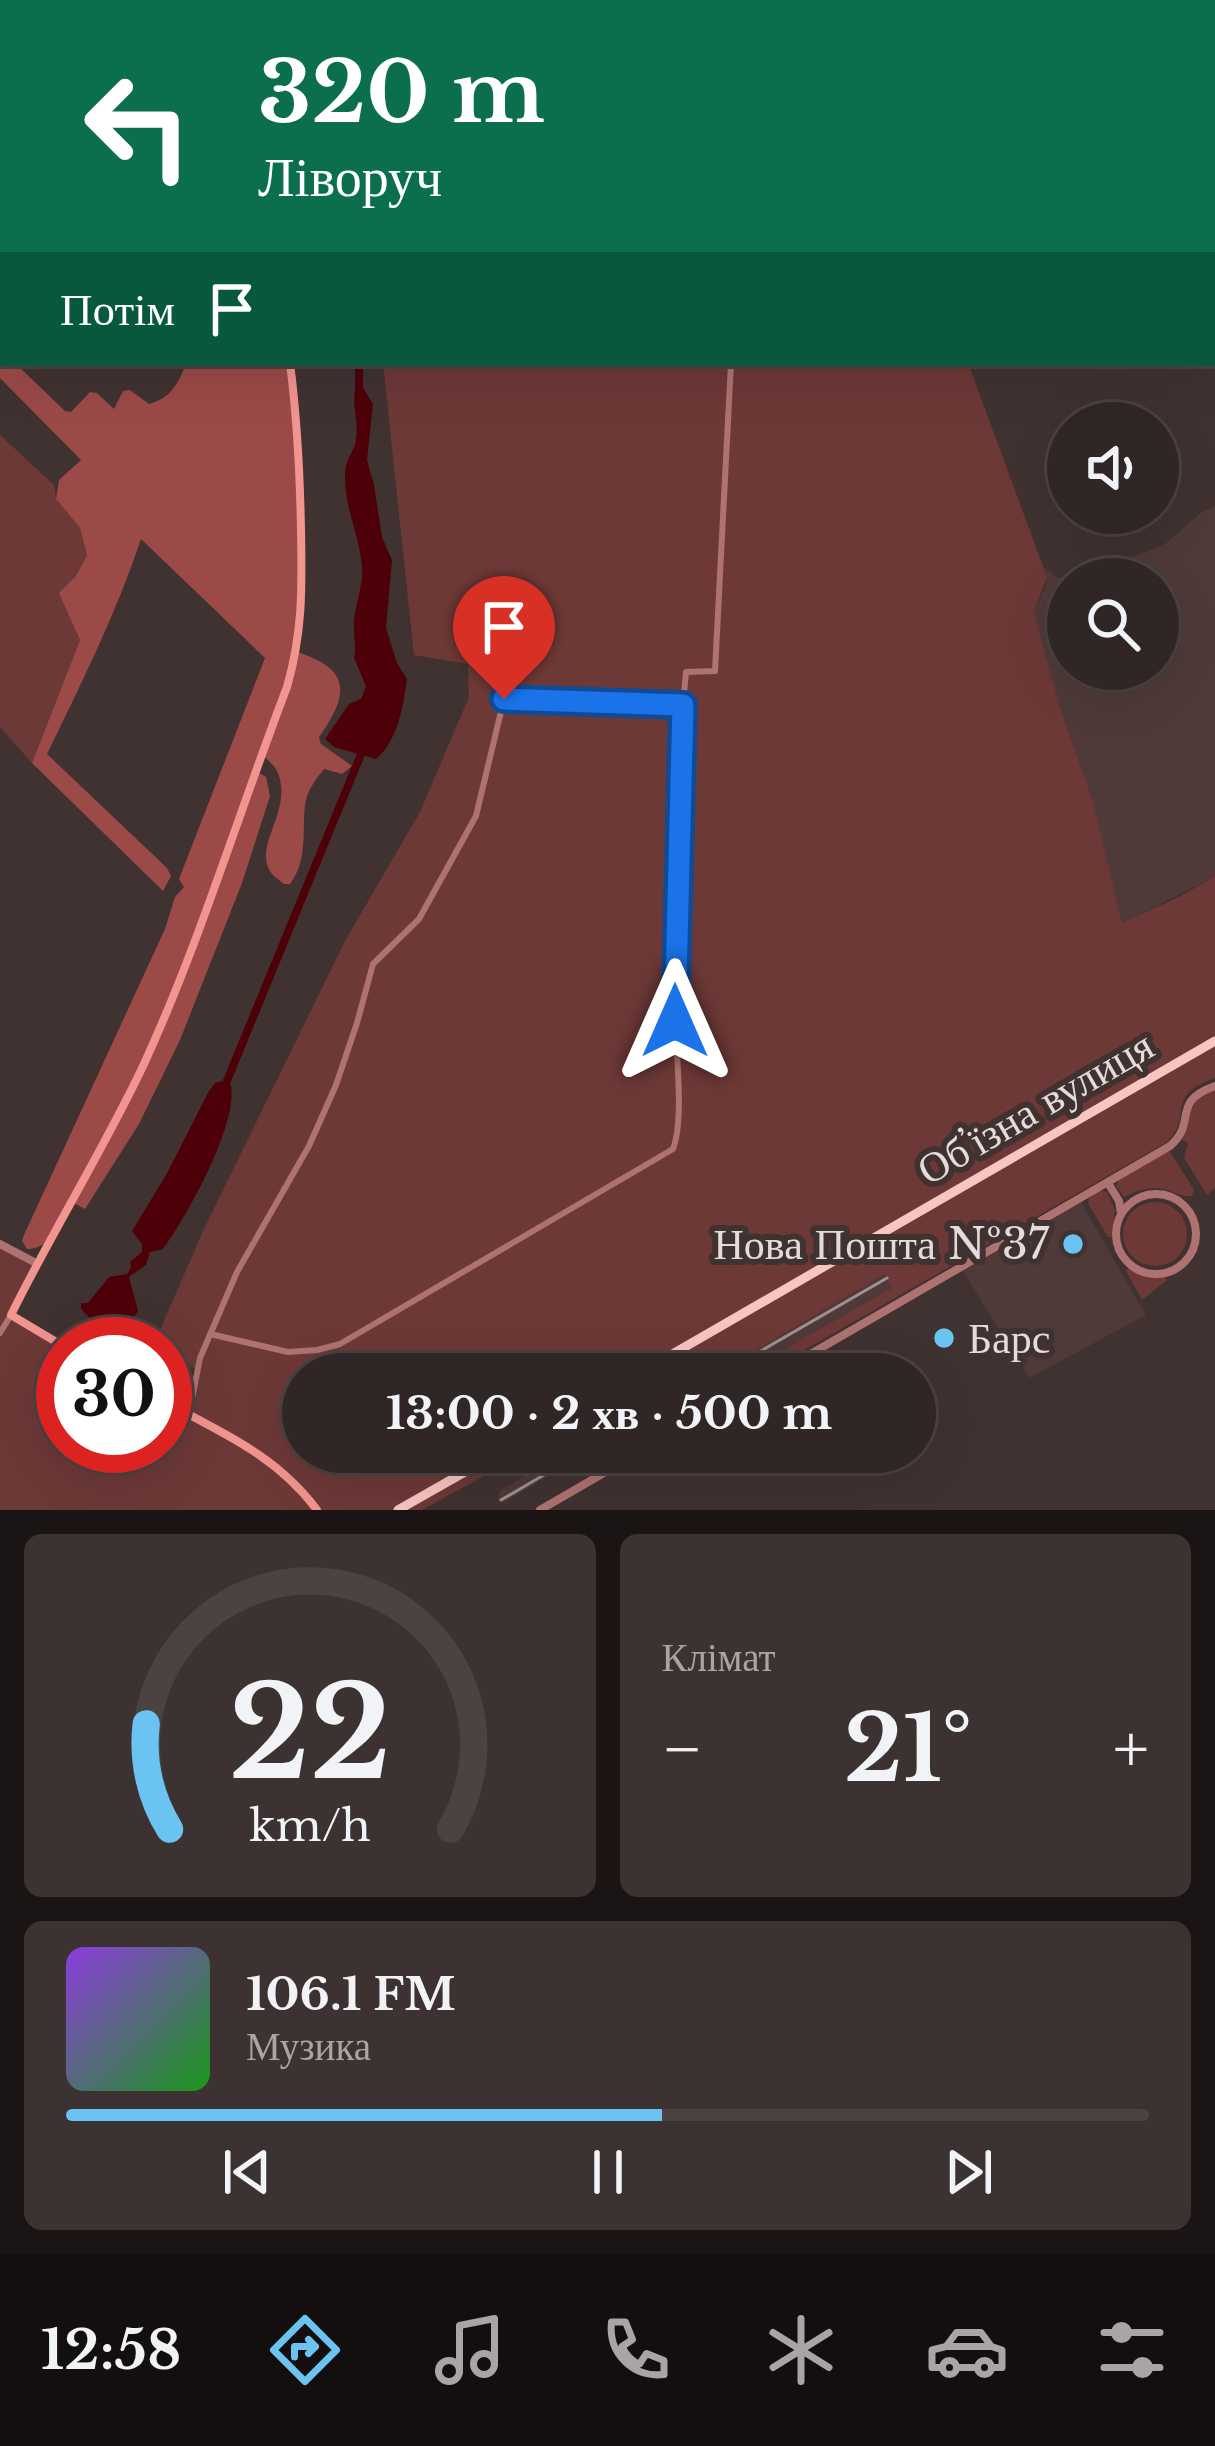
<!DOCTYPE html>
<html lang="uk">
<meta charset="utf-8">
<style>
body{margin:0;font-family:"Libre Baskerville",serif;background:#3c3232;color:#f1f3f6;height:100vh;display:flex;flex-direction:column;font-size:45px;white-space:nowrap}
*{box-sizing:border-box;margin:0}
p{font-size:39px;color:#a8a5a7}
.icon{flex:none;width:66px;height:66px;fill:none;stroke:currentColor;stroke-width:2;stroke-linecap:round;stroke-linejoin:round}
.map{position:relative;height:1510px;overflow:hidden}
.drawer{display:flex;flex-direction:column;gap:24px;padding:24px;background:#1a1514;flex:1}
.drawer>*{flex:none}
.hud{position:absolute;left:0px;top:0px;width:1215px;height:366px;box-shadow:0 12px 48px #0002,0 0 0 3px #4b4342;background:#0b6e4f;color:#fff;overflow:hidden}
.tools{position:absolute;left:1047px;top:402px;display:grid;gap:24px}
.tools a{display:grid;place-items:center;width:132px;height:132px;border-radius:50%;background:#302625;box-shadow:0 12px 48px #0002,0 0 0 3px #4b4342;font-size:60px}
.speed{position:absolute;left:36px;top:1317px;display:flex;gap:24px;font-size:60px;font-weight:700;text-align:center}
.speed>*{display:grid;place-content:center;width:156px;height:156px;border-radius:50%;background:#302625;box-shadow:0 12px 48px #0002,0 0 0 3px #4b4342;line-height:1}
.speed .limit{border:18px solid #d22;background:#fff;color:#111}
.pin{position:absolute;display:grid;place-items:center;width:102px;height:102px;color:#fff;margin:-123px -51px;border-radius:50% 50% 50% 0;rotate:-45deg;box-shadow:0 0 12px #0007}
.pin .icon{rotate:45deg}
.me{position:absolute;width:132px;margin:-66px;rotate:0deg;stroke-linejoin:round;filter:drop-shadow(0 0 9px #0008)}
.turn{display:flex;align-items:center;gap:42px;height:252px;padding:0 60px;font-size:54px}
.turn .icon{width:156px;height:156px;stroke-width:2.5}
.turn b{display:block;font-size:84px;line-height:102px}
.then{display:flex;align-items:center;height:114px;padding:0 60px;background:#0003;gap:24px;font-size:45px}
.big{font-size:90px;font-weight:700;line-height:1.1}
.drawer .tile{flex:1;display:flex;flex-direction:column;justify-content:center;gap:18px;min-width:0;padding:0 42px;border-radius:18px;background:#3c3232}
.drawer .dial{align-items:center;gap:0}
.dial svg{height:312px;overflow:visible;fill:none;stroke:#4b4342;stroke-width:7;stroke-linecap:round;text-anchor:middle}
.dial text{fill:#f1f3f6;stroke:none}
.song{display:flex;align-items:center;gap:36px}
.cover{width:144px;height:144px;border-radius:18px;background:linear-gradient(135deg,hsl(270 70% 55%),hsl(120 70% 35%))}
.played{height:12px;border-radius:6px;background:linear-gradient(90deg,#6ac3f1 55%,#4b4342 55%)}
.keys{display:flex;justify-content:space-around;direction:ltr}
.heat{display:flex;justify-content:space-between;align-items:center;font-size:66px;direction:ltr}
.drawer .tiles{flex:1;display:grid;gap:24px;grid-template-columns:1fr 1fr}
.tile:last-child{grid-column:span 2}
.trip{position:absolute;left:282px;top:1353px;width:654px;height:120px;border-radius:60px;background:#302625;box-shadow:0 12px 48px #0002,0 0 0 3px #4b4342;font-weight:700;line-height:120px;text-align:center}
.tabs{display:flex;height:192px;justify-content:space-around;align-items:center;background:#130f0f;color:#a8a5a7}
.tabs .icon{width:84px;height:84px}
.tabs .on{color:#6ac3f1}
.tabs b{font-size:54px;color:#f1f3f6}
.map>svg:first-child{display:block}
.built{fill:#4f3a39;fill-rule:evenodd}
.green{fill:#6d3937}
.forest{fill:#9b4a48}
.water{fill:#4e0009}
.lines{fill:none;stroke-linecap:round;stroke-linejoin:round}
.canal{stroke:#4e0009;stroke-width:8}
.minor{stroke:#ae7370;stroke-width:6}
.tertiary{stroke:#ae7370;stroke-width:8}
.secondary{stroke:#f2948f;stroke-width:8}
.primary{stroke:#f8c6c2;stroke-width:9}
.tram{stroke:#9d9291;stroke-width:3}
.route-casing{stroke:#114b97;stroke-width:30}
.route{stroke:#1a73e8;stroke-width:21}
.poi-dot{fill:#6ac3f1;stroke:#403231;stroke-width:4.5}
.labels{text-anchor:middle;stroke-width:12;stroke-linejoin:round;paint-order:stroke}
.street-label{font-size:42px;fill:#e4dbda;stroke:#403231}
.poi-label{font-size:42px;fill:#e4dbda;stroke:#403231;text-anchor:end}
</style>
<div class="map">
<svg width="1215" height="1510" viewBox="0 0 1215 1510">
<rect width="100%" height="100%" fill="#403231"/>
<!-- built -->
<g class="built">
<path d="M 1215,506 L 1215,876 L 1122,924 L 1093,801 L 1061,711 L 1034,611 L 1047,583 L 1044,568 L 1056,577 L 1064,579 L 1152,550 L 1166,543 L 1201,513 ZM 1068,579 L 1158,579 L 1158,669 L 1068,669 Z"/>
<polygon points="1079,1199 1146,1315 1029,1378 961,1268"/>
<polygon points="885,1274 892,1288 842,1318 738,1374 716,1374"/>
<polygon points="563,1452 594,1452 578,1459 574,1467 568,1470 562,1468 506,1501 498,1499 500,1491"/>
</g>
<!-- green -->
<g class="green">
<polygon points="338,0 830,0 831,3 340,3"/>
<path d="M 383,363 L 968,363 L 1047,577 L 1034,611 L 1061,711 L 1093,801 L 1122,923 L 1181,896 L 1215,876 L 1215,1078 C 1162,1097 1195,1114 1167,1142 L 766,1372 L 760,1361 L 762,1359 L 766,1360 L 892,1288 L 885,1274 L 716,1374 L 303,1374 L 303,1452 L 563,1452 L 528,1474 L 518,1457 L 422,1510 L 0,1510 L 0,1244 L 36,1263 L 11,1315 L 63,1346 L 63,1446 L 165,1446 L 165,1402 L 184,1412 L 193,1394 L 196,1369 L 165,1354 L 165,1344 L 154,1344 L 203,1231 L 345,941 L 420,812 L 469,697 L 468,664 L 414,655 Z"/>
<polygon points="0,435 54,485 56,499 80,528 87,555 76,576 60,593 80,640 32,763 0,727"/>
<path d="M 1215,1089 L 1215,1188 L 1207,1195 L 1184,1158 L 1188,1143 L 1182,1140 C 1191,1115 1186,1101 1215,1089 Z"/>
<path d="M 1164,1151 L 1170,1152 L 1194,1190 L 1192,1196 C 1180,1197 1175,1192 1163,1189 C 1149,1186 1137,1191 1124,1197 L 1116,1186 L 1119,1179 Z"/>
<polygon points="1098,1190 1107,1192 1115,1210 1112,1237 1108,1237 1088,1203 1089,1198"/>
<circle cx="1155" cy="1234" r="32"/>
<polygon points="1129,1267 1144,1275 1165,1276 1167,1280 1142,1300 1126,1271"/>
</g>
<!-- forest -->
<path class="forest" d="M 0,349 L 3,352 L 3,363 L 15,363 L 65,411 L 71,412 L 90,392 L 97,393 L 114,409 L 123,391 L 130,390 L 149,404 C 171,398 179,383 186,363 L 290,363 L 301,509 L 297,652 C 352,669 349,695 319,737 L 321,744 L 352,766 L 342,774 L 324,769 C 315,780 307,791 305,805 C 302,833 308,860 290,884 L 284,884 C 280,880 273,877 270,871 C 253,844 296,807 276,769 C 273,764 267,760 263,755 L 256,771 L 266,777 L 270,796 L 242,883 L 180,1040 L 139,1124 L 85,1209 L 70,1201 C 59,1222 53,1249 27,1249 L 22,1241 L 24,1235 L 165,929 L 175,897 L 184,887 L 179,879 L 265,658 L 141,539 C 116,614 81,684 47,754 L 167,868 L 171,876 L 163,891 L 32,763 L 80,640 L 59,593 L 76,576 L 87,555 L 80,528 L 56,499 L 59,480 L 81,460 L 0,378 Z"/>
<!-- water -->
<g class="water">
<path d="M 357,384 L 362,386 L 373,404 L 367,460 L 374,485 L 382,537 L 392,560 L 386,628 L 397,663 L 407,679 C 403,707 398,740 376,759 L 334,747 L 325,739 L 349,704 L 361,699 L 366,686 L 354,658 C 357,646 353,635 354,622 C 355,603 364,584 362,566 C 359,534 344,506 345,474 C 346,457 355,451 356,439 C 359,420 350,402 357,384 Z"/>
<path d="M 221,1081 L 231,1085 C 238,1125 187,1216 163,1249 L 150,1252 L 146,1265 L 129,1277 L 138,1311 L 134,1317 C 113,1320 94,1329 81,1308 L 81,1303 L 88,1303 L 109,1277 L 127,1274 L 131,1267 L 130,1262 L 142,1252 L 142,1244 L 132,1231 L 166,1175 L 209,1091 L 215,1083 Z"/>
</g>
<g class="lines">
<!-- canal -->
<g class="canal">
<polyline points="281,0 283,3"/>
<polyline points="359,391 359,363"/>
<polyline points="224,1088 364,747"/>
</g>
<!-- minor -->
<g class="minor">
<polyline points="752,3 752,0"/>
<polyline points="683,705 686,672 715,671 731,363"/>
<polyline points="0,1333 11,1315"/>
<path d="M 185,1413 L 193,1394 L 200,1358 L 237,1272 L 309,1146 L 336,1085 L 357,1023 L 373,964 L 419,919 L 476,816 L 504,699 L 683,705 C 680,807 676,909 675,1011 C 675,1047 685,1117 673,1149 L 340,1344 L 317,1350 L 288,1352 L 210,1334"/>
</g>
<!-- tertiary -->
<g class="tertiary">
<polyline points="1108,1183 1119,1201 1121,1214"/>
<circle cx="1156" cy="1234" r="40"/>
<polyline points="0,1244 36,1263"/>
<path d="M 776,1374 L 1170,1146 C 1198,1122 1170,1102 1215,1086"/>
<polyline points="540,1510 640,1452"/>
</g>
<!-- secondary -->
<g class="secondary">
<polyline points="119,0 120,3"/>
<polyline points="1166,0 1167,3"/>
<polyline points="1212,152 1215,162"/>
<path d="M 63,1346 L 11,1315 C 53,1230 104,1149 144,1064 C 200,942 239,812 287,687 C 303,631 302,588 301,530 C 300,474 297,418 290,363"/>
<path d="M 165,1402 C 223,1433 277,1456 317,1510"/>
</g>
<!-- primary -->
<g class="primary">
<polyline points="638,1374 1215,1041"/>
<polyline points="398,1510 500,1452"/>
</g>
<!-- tram -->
<g class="tram">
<polyline points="721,1374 887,1278"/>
<polyline points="501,1500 583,1452"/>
</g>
</g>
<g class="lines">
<!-- route casing -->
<g class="route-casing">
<polyline id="route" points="504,699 683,705 675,1021"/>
</g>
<!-- route -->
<use href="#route" class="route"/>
</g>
<!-- markers -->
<g class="poi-dot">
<circle cx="1073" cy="1244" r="12"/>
<circle cx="944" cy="1338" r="12"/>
</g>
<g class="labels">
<!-- street labels -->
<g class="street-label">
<text transform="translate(1035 1107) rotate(-30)" y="15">Обʼїзна вулиця</text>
</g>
<!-- poi labels -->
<g class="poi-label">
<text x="1049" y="1259">Нова Пошта №37</text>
<text x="968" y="1353" text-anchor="start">Барс</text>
</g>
</g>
</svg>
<div class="tools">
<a><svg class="icon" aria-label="sound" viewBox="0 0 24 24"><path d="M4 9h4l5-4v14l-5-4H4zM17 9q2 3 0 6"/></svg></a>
<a><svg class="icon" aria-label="search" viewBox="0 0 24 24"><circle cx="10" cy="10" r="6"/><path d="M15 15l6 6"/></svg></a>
</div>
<div class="speed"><div class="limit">30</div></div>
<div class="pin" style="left:504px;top:699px;background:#d93025"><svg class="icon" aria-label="arrive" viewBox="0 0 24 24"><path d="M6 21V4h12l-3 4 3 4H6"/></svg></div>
<svg class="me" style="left:675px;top:1021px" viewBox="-20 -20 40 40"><path d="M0-17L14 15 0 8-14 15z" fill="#1a73e8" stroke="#fff" stroke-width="4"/></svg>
<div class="trip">13:00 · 2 хв · 500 m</div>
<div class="hud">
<div class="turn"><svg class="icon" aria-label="left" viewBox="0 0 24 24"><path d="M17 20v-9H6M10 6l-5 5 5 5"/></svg><div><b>320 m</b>Ліворуч</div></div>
<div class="then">Потім<svg class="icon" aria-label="arrive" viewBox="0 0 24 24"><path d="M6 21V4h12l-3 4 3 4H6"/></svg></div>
</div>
</div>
<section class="drawer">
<div class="tiles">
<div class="tile dial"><svg viewBox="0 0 100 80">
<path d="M14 69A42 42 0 1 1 86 69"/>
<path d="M14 69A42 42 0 0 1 8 42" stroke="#6ac3f1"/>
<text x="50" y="56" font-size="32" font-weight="700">22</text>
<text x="50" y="72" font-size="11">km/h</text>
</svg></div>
<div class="tile"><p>Клімат</p>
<div class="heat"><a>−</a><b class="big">21°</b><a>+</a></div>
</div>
<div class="tile">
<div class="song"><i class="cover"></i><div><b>106.1 FM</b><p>Музика</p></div></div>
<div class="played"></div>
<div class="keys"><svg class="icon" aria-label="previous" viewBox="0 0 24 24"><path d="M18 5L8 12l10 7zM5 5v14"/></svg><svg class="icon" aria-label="pause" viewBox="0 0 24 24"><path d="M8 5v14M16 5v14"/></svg><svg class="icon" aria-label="next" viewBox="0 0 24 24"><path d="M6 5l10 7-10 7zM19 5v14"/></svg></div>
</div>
</div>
</section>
<nav class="tabs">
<b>12:58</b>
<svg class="icon on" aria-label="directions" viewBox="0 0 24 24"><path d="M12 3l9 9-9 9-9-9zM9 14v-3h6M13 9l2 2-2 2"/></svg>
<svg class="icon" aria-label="music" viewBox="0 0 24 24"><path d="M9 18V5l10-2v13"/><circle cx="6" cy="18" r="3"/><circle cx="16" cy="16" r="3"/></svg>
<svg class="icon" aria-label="phone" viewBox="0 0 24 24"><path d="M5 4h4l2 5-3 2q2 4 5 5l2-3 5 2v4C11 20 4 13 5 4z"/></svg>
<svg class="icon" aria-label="climate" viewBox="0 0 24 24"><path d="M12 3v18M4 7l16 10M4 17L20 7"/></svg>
<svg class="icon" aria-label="car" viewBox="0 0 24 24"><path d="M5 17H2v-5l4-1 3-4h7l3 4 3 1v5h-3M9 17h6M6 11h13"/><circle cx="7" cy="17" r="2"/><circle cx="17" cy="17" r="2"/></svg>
<svg class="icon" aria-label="filters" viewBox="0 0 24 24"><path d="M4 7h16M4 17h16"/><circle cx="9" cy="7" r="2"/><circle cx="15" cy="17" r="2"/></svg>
</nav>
